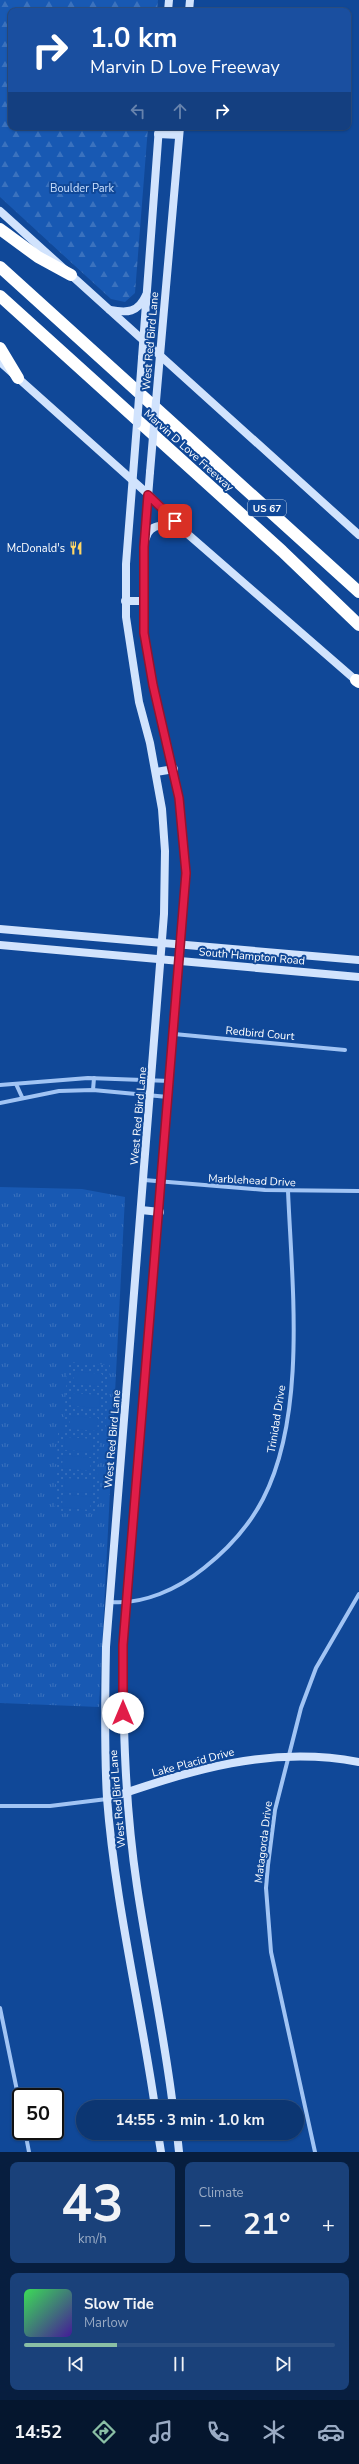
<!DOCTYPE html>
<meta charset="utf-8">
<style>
body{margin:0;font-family:"Nunito Sans",sans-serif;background:#1a417a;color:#f1f3f6;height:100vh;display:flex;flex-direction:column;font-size:15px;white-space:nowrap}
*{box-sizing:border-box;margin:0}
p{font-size:13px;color:#9aabc4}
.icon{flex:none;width:22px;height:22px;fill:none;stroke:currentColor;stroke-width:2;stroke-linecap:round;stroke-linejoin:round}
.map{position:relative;height:2152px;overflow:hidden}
.panel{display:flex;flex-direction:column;gap:10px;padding:10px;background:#071e3f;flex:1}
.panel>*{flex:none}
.hud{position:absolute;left:8px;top:8px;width:343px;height:122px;border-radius:8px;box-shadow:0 1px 3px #0004,0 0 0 1px #2c5084;background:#1a4fa0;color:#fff;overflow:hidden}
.speed{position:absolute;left:12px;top:2088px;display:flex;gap:8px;font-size:20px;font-weight:700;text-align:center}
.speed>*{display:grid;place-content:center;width:52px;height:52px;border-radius:50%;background:#0c3672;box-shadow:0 1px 3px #0004,0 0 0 1px #2c5084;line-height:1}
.speed .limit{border:2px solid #111;border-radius:6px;background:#fff;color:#111}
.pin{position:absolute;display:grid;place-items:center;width:34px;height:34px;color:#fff;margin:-17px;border-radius:8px;box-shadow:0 2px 6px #0006}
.me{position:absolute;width:44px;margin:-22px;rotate:0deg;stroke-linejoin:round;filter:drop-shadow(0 0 3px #0008)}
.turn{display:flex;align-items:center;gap:14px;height:84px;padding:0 16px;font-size:18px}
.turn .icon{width:52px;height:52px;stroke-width:2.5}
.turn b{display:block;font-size:28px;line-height:34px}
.lanes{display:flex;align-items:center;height:38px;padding:0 16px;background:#0003;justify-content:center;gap:20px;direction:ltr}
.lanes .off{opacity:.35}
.big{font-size:30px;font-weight:700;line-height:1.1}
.panel .tile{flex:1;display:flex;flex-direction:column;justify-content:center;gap:6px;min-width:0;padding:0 14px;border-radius:8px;background:#1a417a}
.panel .dial{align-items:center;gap:0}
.dial b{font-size:52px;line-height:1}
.song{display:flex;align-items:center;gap:12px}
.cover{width:48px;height:48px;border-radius:6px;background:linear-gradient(135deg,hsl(130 70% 55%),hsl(260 70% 35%))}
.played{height:4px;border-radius:2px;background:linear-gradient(90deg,#8abfa5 30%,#2c5084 30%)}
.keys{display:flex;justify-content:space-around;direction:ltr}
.heat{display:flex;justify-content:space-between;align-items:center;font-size:22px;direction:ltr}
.panel .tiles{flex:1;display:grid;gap:10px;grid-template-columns:1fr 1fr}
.tile:last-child{grid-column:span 2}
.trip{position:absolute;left:76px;top:2100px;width:228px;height:40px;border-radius:20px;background:#0c3672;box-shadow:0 1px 3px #0004,0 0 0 1px #2c5084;font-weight:700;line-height:40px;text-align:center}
.tabs{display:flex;height:64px;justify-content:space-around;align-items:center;background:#05162e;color:#9aabc4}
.tabs .icon{width:28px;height:28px}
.tabs .current{color:#8abfa5}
.tabs b{font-size:18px;color:#f1f3f6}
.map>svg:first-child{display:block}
.grass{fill:url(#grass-tufts)}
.forest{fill:url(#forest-firs)}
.park{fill:url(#park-dots)}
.pitch{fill:#1859b3}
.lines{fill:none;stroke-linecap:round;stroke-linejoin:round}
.street{stroke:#a1c4f4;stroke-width:4}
.secondary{stroke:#d1e3fd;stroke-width:8}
.highway{stroke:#fff;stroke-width:12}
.secondary-bridge{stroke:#d1e3fd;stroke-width:8}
.route-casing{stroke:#92132f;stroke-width:10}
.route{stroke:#e11d48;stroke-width:7}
.labels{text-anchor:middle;stroke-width:4;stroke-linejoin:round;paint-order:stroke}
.shield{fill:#104898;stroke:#b7c8e0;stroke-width:1}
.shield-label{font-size:10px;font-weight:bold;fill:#fff}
.park-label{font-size:11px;fill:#cae0fe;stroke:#104898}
.street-label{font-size:11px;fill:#fff;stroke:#104898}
.poi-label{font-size:11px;fill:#fff;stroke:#104898;text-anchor:end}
</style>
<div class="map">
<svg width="359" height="2152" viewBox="0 0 359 2152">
<defs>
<pattern id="grass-tufts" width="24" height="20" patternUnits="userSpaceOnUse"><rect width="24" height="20" fill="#1859b3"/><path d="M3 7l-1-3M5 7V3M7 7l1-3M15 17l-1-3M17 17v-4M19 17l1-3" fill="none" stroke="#3b72be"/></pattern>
<pattern id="forest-firs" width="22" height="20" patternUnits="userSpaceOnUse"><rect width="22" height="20" fill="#1859b3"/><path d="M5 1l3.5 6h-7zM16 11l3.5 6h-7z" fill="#3b72be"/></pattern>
<pattern id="park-dots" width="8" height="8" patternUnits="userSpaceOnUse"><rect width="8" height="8" fill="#1859b3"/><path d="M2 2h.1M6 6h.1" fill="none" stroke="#3b72be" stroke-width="1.8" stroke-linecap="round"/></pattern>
</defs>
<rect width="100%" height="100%" fill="#104898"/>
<!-- grass -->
<polygon class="grass" points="0,1187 82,1189 125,1197 99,1707 0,1703"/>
<!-- forest -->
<polygon class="forest" points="0,0 158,0 157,11 11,11 11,127 148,127 135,293 125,302 111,299 0,197"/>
<!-- park -->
<polygon class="park" points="68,1362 110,1365 105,1436 100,1436 97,1475 101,1475 97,1514 55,1511 58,1433 63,1433"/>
<!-- pitch -->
<g class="pitch">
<polygon points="74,1371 102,1374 101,1386 73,1384"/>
<polygon points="72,1393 100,1395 99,1408 71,1406"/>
<polygon points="70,1416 98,1418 97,1431 69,1429"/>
<polygon points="65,1437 93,1439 92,1452 64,1450"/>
<polygon points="63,1455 91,1458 90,1471 62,1468"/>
<polygon points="65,1478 93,1480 92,1493 64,1491"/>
<polygon points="63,1494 91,1497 90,1510 62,1507"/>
</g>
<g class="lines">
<!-- street -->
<g class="street">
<polyline points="174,1034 345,1050"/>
<polyline points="16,1084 22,1097"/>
<polyline points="0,1085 88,1078 170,1081"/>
<polyline points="93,1090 94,1078"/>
<polyline points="0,1103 59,1091 93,1090 168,1097"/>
<polyline points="144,1180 265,1190 359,1191"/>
<path d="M 110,1602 C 143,1605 178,1589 204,1568 C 228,1549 249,1526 263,1499 C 307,1414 292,1285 288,1191"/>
<polyline points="0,1806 50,1806 107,1799"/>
<polyline points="0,2008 21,2110"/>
<polyline points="25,2131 29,2152"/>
<polyline points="315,2152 271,1952 266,1888 268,1865 275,1810 301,1708 316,1668 359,1594"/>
</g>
<!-- secondary -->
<g class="secondary">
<polyline points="168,11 169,0"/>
<polyline points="189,11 190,0"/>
<polyline points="158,134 179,135"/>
<polyline points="0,211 359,535"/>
<path d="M 110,310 C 127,313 138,313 146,295"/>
<polyline points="142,358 159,127"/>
<polyline points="0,362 149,495 183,530 359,683"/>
<polyline points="156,401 180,127"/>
<path d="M 137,424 L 126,564 L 126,617 L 139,702 L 150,743 L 162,809 L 165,851 L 164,914 L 106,1647 C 105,1697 104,1748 107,1798 C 115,1902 140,2004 155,2107"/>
<path d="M 150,472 L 144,547 L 144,633 L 153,685 L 179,798 L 186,873 L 123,1645 C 123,1725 125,1806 137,1886 C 148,1960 164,2033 173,2107"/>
<path d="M 146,538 C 150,522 168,524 180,529"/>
<polyline points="125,601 143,601"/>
<polyline points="156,772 174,769"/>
<polyline points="0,929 359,960"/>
<polyline points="0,945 359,977"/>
<polyline points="141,1210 160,1212"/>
<path d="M 107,1799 C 192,1770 269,1745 359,1762"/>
<polyline points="158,2133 161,2152"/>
<polyline points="177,2133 179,2152"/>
</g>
<!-- highway -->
<g class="highway">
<polyline points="0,229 38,257 71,275"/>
<polyline points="0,267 359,592"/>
<polyline points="0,296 282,551 359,625"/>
<polyline points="0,348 18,378"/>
<polyline points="356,680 359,682"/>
</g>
<!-- secondary-bridge -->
<g class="secondary-bridge">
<polyline points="137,424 142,358"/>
<polyline points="150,472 156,401"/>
</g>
</g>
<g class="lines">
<!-- route casing -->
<g class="route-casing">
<polyline id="route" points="123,1713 123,1645 186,873 179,798 153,685 144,633 144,547 148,495 175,521"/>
</g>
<!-- route -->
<use href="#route" class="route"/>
</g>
<!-- icons -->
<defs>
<g id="restaurant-bare" transform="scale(1.08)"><path d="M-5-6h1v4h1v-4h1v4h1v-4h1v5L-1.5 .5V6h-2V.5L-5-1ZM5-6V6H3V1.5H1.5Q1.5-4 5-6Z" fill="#ffd765" stroke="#104898" stroke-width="2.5" paint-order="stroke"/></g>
</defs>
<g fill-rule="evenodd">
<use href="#restaurant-bare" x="76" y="548"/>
</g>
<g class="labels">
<!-- shield labels -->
<rect class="shield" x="248" y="500" width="38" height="16" rx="3"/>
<g class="shield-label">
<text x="267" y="512">US 67</text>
</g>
<!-- park labels -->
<g class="park-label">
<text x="82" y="192">Boulder Park</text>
</g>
<!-- street labels -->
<g class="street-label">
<text transform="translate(150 341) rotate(-85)" y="4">West Red Bird Lane</text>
<text transform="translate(189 450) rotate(42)" y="4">Marvin D Love Freeway</text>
<text transform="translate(252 956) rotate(5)" y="4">South Hampton Road</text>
<text transform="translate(260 1033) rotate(5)" y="4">Redbird Court</text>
<text transform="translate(138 1116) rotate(-85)" y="4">West Red Bird Lane</text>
<text transform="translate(252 1180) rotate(3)" y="4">Marblehead Drive</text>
<text transform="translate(276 1419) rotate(-81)" y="4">Trinidad Drive</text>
<text transform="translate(112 1439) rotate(-85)" y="4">West Red Bird Lane</text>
<text transform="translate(193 1762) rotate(-15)" y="4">Lake Placid Drive</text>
<text transform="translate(117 1799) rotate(-95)" y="4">West Red Bird Lane</text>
<text transform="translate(263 1842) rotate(-83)" y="4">Matagorda Drive</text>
</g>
<!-- poi labels -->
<g class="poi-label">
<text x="65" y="552">McDonald's</text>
</g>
</g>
</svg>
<div class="speed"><div class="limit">50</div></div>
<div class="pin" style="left:175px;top:521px;background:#d93025"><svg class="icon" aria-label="arrive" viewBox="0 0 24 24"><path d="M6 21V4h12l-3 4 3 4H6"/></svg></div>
<svg class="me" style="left:123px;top:1713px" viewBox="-20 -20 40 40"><circle r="19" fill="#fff"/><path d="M0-13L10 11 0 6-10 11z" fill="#e11d48"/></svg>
<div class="trip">14:55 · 3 min · 1.0 km</div>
<div class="hud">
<div class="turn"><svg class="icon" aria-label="right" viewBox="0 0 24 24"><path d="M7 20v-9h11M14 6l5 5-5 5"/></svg><div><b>1.0 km</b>Marvin D Love Freeway</div></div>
<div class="lanes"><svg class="icon off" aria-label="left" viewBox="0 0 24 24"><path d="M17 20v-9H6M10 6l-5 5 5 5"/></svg><svg class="icon off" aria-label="ahead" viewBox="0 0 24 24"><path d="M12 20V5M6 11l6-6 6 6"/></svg><svg class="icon" aria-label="right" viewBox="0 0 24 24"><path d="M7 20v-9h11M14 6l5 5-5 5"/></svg></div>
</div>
</div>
<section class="panel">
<div class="tiles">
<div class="tile dial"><b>43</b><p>km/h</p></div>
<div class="tile"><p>Climate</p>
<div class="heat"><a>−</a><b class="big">21°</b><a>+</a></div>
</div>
<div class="tile">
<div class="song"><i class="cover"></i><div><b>Slow Tide</b><p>Marlow</p></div></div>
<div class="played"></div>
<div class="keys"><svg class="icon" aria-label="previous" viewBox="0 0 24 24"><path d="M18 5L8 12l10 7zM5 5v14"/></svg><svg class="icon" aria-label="pause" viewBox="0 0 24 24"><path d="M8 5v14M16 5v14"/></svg><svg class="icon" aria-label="next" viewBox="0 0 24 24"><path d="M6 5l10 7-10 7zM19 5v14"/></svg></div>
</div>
</div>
</section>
<nav class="tabs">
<b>14:52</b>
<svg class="icon current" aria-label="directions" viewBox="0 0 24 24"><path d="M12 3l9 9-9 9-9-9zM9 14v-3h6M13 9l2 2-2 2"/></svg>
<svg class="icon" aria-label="music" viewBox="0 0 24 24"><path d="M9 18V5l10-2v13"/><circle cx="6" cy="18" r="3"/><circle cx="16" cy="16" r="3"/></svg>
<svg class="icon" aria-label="phone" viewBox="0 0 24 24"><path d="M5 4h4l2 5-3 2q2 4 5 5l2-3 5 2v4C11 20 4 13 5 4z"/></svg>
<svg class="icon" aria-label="climate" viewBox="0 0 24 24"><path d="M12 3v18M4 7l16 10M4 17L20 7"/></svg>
<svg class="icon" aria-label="car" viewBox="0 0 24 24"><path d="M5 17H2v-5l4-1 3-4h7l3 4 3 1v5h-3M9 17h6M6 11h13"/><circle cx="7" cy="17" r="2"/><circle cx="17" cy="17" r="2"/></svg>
</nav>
